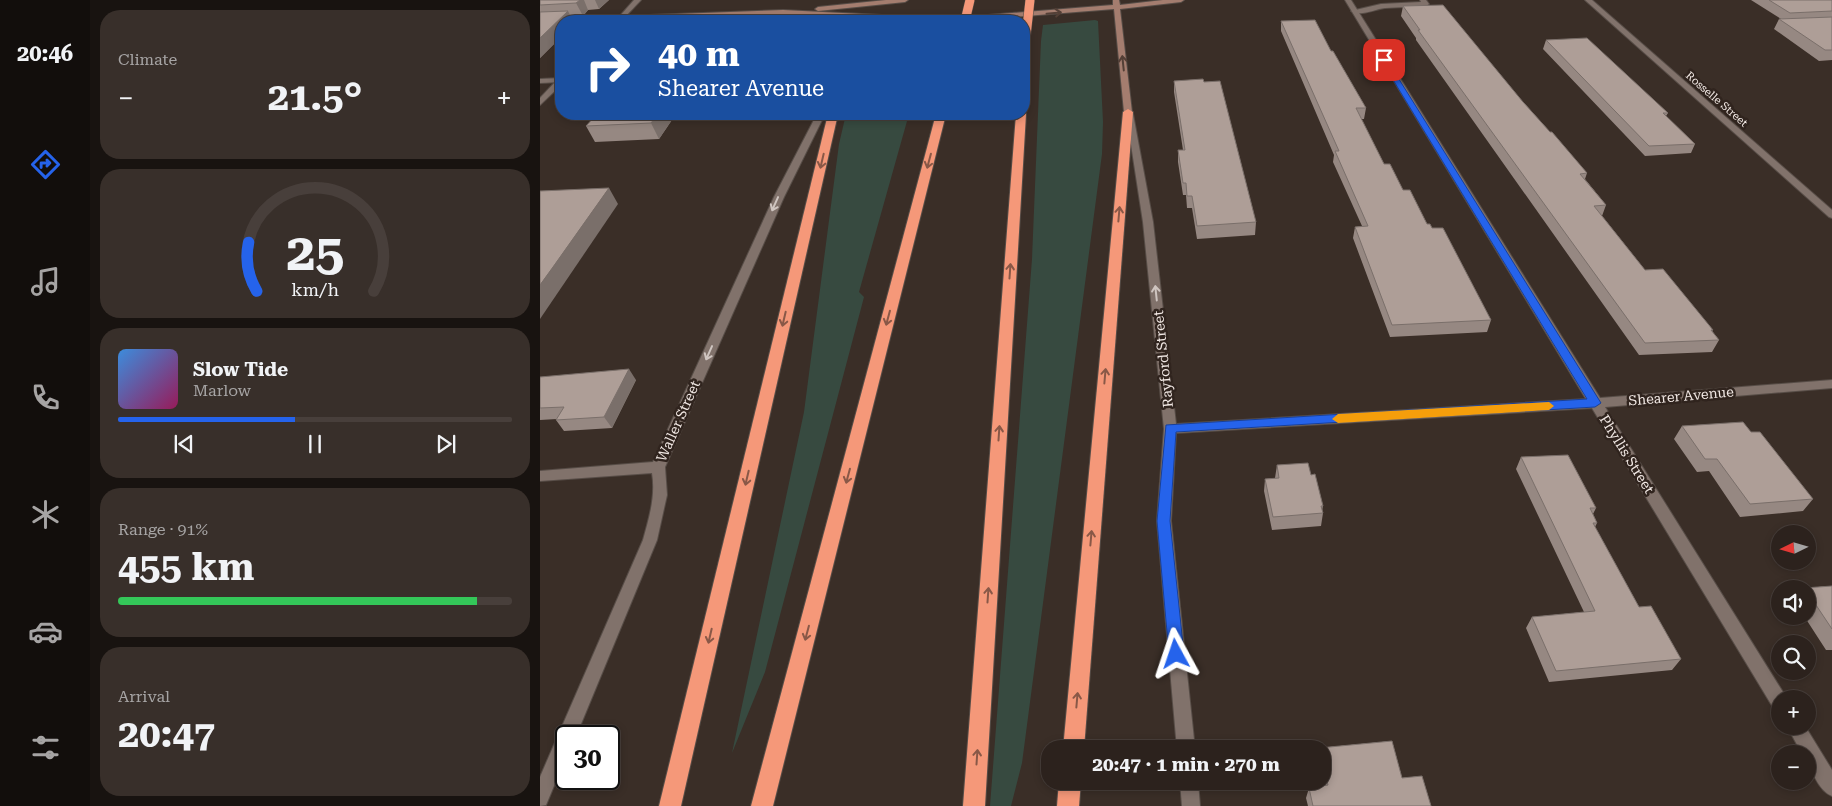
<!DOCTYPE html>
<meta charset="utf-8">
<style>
body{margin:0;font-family:"Roboto Serif",serif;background:#382f2a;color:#f1f3f6;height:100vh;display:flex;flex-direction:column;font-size:19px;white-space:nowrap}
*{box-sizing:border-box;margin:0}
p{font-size:16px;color:#a6a4a4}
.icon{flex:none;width:28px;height:28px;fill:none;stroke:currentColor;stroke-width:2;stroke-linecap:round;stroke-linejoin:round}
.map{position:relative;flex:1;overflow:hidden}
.details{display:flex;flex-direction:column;gap:10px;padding:10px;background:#181310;width:450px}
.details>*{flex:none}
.banner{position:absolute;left:15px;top:15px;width:475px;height:105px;border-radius:20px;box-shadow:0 2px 8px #0003,0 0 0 1px #483f3b;background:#1a4fa0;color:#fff;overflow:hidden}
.needle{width:32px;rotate:265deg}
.fabs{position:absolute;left:1231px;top:525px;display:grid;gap:10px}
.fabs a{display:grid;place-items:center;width:45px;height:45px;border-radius:50%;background:#2c221d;box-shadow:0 2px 8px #0003,0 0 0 1px #483f3b;font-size:25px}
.speed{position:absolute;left:15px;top:725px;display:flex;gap:10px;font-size:25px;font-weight:700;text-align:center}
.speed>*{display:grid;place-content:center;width:65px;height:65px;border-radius:50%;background:#2c221d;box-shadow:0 2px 8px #0003,0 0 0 1px #483f3b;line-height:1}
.speed .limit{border:2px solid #111;border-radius:8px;background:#fff;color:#111}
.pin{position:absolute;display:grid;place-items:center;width:42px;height:42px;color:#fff;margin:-21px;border-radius:10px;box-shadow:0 2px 8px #0006}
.me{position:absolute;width:55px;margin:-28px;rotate:355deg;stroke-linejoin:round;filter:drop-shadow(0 0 4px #0008)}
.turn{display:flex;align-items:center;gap:18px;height:105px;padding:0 20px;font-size:22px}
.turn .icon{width:65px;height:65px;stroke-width:2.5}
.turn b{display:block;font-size:35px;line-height:42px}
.big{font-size:38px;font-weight:700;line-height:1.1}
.details .tile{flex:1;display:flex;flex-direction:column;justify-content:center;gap:8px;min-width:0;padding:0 18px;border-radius:20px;background:#382f2a}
.details .dial{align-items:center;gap:0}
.dial svg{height:130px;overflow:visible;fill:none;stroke:#483f3b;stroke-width:7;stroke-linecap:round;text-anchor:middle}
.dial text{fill:#f1f3f6;stroke:none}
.song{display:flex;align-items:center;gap:15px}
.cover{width:60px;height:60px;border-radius:8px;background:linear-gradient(135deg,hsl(210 70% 55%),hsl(330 70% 35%))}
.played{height:5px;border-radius:2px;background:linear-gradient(90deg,#2563eb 45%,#483f3b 45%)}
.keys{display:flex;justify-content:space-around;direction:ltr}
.heat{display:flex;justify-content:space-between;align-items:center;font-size:28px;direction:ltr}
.charge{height:8px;border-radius:4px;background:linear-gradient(90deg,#34c759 91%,#483f3b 0)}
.trip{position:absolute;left:501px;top:740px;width:290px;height:50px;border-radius:20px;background:#2c221d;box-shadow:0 2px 8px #0003,0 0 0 1px #483f3b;font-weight:700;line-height:50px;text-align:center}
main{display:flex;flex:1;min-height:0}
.dock{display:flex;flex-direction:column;width:90px;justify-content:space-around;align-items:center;background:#120e0c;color:#a6a4a4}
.dock .icon{width:35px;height:35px}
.dock .on{color:#2563eb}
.dock b{font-size:22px;color:#f1f3f6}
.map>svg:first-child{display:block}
.green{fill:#374a40}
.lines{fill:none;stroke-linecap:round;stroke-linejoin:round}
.service-casing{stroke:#574d47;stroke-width:2}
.minor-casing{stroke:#574d47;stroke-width:2}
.tertiary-casing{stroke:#574d47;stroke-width:2}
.secondary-casing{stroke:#574d47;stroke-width:2}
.motorway-casing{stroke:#574d47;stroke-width:2}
.service{fill:#81726b;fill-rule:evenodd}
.minor{fill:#81726b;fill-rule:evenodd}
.tertiary{fill:#81726b;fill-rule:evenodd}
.secondary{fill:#a47d6f;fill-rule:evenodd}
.motorway{fill:#f59879;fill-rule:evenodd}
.motorway-bridge-casing{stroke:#574d47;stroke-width:10;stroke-linecap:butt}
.motorway-bridge{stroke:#f59879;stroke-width:9}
.wall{fill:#968882}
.shaded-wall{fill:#7a6f6a}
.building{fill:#ae9e97;stroke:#7a6f6a}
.oneway{stroke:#533f36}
.oneway2{stroke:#895847}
.oneway3{stroke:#cfc5c0}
.route{fill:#2563eb;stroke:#184099}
.slow{fill:#f59e0b}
.labels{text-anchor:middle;stroke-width:5;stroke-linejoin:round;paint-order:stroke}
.far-street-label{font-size:11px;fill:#f1e8e4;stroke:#30241e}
.street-label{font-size:14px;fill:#f1e8e4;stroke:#30241e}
</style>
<main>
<nav class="dock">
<b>20:46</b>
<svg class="icon on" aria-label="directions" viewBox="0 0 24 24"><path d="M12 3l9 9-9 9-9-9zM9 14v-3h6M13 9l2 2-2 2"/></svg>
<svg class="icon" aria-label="music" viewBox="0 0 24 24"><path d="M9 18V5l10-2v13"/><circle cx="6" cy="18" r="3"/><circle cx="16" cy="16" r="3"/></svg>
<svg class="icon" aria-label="phone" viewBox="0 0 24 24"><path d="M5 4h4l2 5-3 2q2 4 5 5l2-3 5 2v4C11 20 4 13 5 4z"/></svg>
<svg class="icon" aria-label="climate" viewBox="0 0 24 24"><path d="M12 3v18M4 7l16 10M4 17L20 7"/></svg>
<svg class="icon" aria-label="car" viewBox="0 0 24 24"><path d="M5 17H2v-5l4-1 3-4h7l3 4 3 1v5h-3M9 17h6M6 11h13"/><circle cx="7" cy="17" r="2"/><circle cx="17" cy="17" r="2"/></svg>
<svg class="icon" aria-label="filters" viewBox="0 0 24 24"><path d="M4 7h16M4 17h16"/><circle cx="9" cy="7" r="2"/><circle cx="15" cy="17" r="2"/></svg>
</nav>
<section class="details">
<div class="tile"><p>Climate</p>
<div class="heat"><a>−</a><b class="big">21.5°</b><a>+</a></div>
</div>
<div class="tile dial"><svg viewBox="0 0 100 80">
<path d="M14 69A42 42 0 1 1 86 69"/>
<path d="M14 69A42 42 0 0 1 9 39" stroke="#2563eb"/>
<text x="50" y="56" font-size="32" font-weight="700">25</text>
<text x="50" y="72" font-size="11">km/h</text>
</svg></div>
<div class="tile">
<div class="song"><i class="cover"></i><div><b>Slow Tide</b><p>Marlow</p></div></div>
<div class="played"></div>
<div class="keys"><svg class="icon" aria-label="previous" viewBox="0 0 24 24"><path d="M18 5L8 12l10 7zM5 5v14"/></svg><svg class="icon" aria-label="pause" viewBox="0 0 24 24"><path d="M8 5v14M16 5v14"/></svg><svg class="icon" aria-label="next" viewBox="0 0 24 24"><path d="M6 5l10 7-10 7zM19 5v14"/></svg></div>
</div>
<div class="tile"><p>Range · 91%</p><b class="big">455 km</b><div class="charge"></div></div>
<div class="tile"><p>Arrival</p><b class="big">20:47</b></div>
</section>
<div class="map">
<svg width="1292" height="806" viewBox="0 0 1292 806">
<rect width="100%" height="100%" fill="#3a2e27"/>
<!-- green -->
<g class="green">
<polygon points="555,20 558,21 563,122 562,154 482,763 471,806 450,806 492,259 501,41 503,25"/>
<polygon points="306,114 369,114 319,292 324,297 225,672 192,753 264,412 299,144"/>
</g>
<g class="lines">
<!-- service casing -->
<g class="service-casing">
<g id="service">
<path d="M 880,0 L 886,0 L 889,4 L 886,6 C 873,7 859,7 845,8 C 835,9 821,17 811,11 L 841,4 L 881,2 Z"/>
<polygon points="21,78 21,82 0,83 0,79"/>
</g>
</g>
<!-- minor casing -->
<g class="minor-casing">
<g id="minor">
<polygon points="94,0 101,0 83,19 79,19 79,17"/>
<polygon points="805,0 811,0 1060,398 1292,380 1292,388 1065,407 1246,697 1247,699 1240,699 1240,711 1234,709 1052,408 636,433 631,521 655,749 637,749 617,521 624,429 603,222 586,112 593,114 613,222 636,424 1046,399"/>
<polygon points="1045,0 1052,0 1292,210 1292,218 1289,217"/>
<path d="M 277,114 L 285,114 L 244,197 L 125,467 L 127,495 L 117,540 L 36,736 L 26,736 L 26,757 L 6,805 L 0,806 L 0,777 L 103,540 C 109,518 116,496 112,473 L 0,481 L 0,471 L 113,462 L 234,197 Z"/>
<path d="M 1247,726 L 1265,726 L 1292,770 L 1292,796 C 1279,791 1268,767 1268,754 L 1262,754 Z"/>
<polygon points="640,781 658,781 660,806 642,806"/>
</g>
</g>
<!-- tertiary casing -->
<g class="tertiary-casing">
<polygon id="tertiary" points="18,79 21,79 21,85 0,105 0,98"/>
</g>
<!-- secondary casing -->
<g class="secondary-casing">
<g id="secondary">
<polygon points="346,0 368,0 365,2 278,11 275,9 278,7"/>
<polygon points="573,0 579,0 580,5 623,0 644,0 641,2 580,9 592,112 588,114 584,112 574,9 448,19 342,19 234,14 0,23 0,19 243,10 342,15 448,15 573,5"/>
</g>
</g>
<!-- motorway casing -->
<g class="motorway-casing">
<g id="motorway">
<polygon points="486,33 490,36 489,71 484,74 484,34"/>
<polygon points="588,109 593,112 544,749 523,749 583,112"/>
<polygon points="484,112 486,114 445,806 423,806 476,114 484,114"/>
<polygon points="288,114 298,114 141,806 119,806"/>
<polygon points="396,114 406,114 233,806 211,806"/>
<polygon points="519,781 541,781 539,806 517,806"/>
</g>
</g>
<!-- service -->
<use href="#service" class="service"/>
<!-- minor -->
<use href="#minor" class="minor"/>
<!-- tertiary -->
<use href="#tertiary" class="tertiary"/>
<!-- secondary -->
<use href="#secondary" class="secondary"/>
<!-- motorway -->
<use href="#motorway" class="motorway"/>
<!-- motorway-bridge casing -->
<g class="motorway-bridge-casing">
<g id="motorway-bridge">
<polyline points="425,21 430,0"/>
<polyline points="486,36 490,0"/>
</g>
</g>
<!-- motorway-bridge -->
<use href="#motorway-bridge" class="motorway-bridge"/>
</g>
<!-- wall -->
<g class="wall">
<polygon points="0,0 69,0 59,9 48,10 43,16 31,16 33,21 21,37 0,58"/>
<polygon points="1211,0 1292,0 1292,60 1279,61 1234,29 1239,19 1241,19"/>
<polygon points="863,6 983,102 1047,173 1045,179 1066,205 1062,216 1105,270 1173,330 1172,331 1179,340 1172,352 1099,355 876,40 876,38 861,16"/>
<polygon points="741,21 791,51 826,108 824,119 821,119 844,164 887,224 892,228 951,320 947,332 850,337 813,238 815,227 822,226 793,162 794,155 741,31"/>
<polygon points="1006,40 1128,113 1126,116 1155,144 1151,153 1105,156 1003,49"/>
<polygon points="634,81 716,222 715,235 657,239 652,208 647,208 646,195 643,195 638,162 638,150 643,150 634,92"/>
<polygon points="57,114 136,114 119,139 55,142 46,126"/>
<polygon points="0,377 96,380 72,428 24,431 16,420 17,419 0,420"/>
<polygon points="1142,426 1211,432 1273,499 1263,511 1200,517 1169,471 1157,472 1134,439"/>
<polygon points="981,457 1056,508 1053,514 1057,523 1055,527 1099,607 1141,659 1132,670 1009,682 986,628 992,617 1044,612 976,469"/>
<polygon points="737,465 783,506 782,511 783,513 781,526 732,530 724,491 725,479 735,478"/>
<polygon points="1292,586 1292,650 1286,650 1264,616 1268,616 1268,589 1263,589 1264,588"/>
<polygon points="852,741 862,778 882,776 891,806 768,806 766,798 769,788 783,786 782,781 782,749 779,749 779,748"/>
</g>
<!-- shaded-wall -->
<g class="shaded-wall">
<polygon points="40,0 44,0 48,10 43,16 36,3"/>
<polygon points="55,0 69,0 59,9"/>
<polygon points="28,11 33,21 21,21 21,37 0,58 0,38"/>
<polygon points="118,114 136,114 119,139 111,123"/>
<polygon points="69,188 78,204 0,319 0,285"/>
<polygon points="89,369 96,380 72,428 64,417"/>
</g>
<!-- building -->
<g class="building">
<polygon points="0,0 40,0 36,3 0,5"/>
<polygon points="1229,0 1292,0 1292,11 1250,13"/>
<polygon points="903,5 983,102 1010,132 1012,132 1047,173 1040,174 1066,205 1054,206 1105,270 1123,269 1173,330 1171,330 1179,340 1105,343 878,30 880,30 863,6"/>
<polygon points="28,11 0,38 0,12"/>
<polygon points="1292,17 1292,50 1285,50 1239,19"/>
<polygon points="775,20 791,51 793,51 826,108 816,108 844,164 850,164 863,190 870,190 887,224 890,224 892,228 903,228 951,320 852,325 815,227 828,226 795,151 799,151 741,21"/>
<polygon points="1047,38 1128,113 1123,113 1155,144 1109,146 1006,40"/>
<polygon points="663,79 664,82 680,81 716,222 657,226 652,196 647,196 646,183 643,183 638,150 645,150 634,81"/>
<polygon points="57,114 118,114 111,123 46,126"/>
<polygon points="69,188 13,267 0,285 0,191"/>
<polygon points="89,369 64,417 16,420 24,407 0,408 0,377"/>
<polygon points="1203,422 1211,432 1220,432 1273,499 1210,504 1177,459 1165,459 1142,426"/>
<polygon points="1028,455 1056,508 1050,508 1057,523 1053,523 1099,607 1111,606 1141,659 1016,671 992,617 1055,611 981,457"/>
<polygon points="768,463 771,475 775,474 783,506 781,506 783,513 733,517 725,479 739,478 737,465"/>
<polygon points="1292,586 1292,629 1268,593 1268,589 1265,589 1264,588"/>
<polygon points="852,741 862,778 882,776 891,806 773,806 769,788 788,785 782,762 782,749 780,749 779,748"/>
</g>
<!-- one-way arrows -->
<defs><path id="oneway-shaft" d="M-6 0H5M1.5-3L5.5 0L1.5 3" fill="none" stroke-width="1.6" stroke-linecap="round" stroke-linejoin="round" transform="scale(1.25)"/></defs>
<g class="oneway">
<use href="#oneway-shaft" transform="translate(514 13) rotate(-5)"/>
<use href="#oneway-shaft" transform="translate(583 63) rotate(-96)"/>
</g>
<g class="oneway2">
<use href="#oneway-shaft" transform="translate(282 161) rotate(103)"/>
<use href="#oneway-shaft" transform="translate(389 161) rotate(105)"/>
<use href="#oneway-shaft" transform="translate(579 214) rotate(-85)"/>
<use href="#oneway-shaft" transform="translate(470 271) rotate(-86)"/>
<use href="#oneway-shaft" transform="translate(348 318) rotate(105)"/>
<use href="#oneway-shaft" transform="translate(244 319) rotate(103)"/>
<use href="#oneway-shaft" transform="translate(565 376) rotate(-85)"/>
<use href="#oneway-shaft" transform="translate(459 433) rotate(-86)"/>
<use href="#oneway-shaft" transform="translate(308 476) rotate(105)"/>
<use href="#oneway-shaft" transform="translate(207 478) rotate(103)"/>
<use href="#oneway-shaft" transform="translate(551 538) rotate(-85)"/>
<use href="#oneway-shaft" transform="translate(448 595) rotate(-86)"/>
<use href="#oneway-shaft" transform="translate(267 633) rotate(105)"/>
<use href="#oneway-shaft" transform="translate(170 636) rotate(103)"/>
<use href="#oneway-shaft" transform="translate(537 700) rotate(-85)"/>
<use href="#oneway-shaft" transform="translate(437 757) rotate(-86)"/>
</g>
<g class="oneway3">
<use href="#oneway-shaft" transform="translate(235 204) rotate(114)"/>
<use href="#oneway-shaft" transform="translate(616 293) rotate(-96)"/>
<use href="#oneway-shaft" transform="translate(169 353) rotate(114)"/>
</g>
<!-- route -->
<polygon class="route" points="844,58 847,60 1061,403 1055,407 636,432 630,521 644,654 642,659 636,661 631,659 629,654 617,521 626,425 1047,399 841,60"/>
<!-- slow -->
<polygon class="slow" points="1009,402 1014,406 1009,410 798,423 792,419 798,414"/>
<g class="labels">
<!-- far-street labels -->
<g class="far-street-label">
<text transform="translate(1177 99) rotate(41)" y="4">Rosselle Street</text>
</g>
<!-- street labels -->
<g class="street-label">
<text transform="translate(623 359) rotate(-96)" y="5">Rayford Street</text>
<text transform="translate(1141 396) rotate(-5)" y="5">Shearer Avenue</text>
<text transform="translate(138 421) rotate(-66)" y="5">Waller Street</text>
<text transform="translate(1087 454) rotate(58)" y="5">Phyllis Street</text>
</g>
</g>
</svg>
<div class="fabs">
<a><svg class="needle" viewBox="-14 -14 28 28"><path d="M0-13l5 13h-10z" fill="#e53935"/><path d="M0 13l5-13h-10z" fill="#a6a4a4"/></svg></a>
<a><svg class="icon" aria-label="sound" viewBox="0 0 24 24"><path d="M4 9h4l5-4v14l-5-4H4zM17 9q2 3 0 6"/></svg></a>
<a><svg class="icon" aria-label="search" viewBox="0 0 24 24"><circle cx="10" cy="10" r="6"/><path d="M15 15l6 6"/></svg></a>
<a>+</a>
<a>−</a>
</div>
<div class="speed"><div class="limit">30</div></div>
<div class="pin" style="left:844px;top:60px;background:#d93025"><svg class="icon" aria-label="arrive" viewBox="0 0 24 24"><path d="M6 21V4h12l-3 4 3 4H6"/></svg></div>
<svg class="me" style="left:636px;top:654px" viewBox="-20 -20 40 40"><path d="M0-17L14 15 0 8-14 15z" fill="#2563eb" stroke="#fff" stroke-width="4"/></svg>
<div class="trip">20:47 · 1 min · 270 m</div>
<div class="banner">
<div class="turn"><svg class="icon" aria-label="right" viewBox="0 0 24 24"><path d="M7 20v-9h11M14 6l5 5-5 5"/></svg><div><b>40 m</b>Shearer Avenue</div></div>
</div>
</div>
</main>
